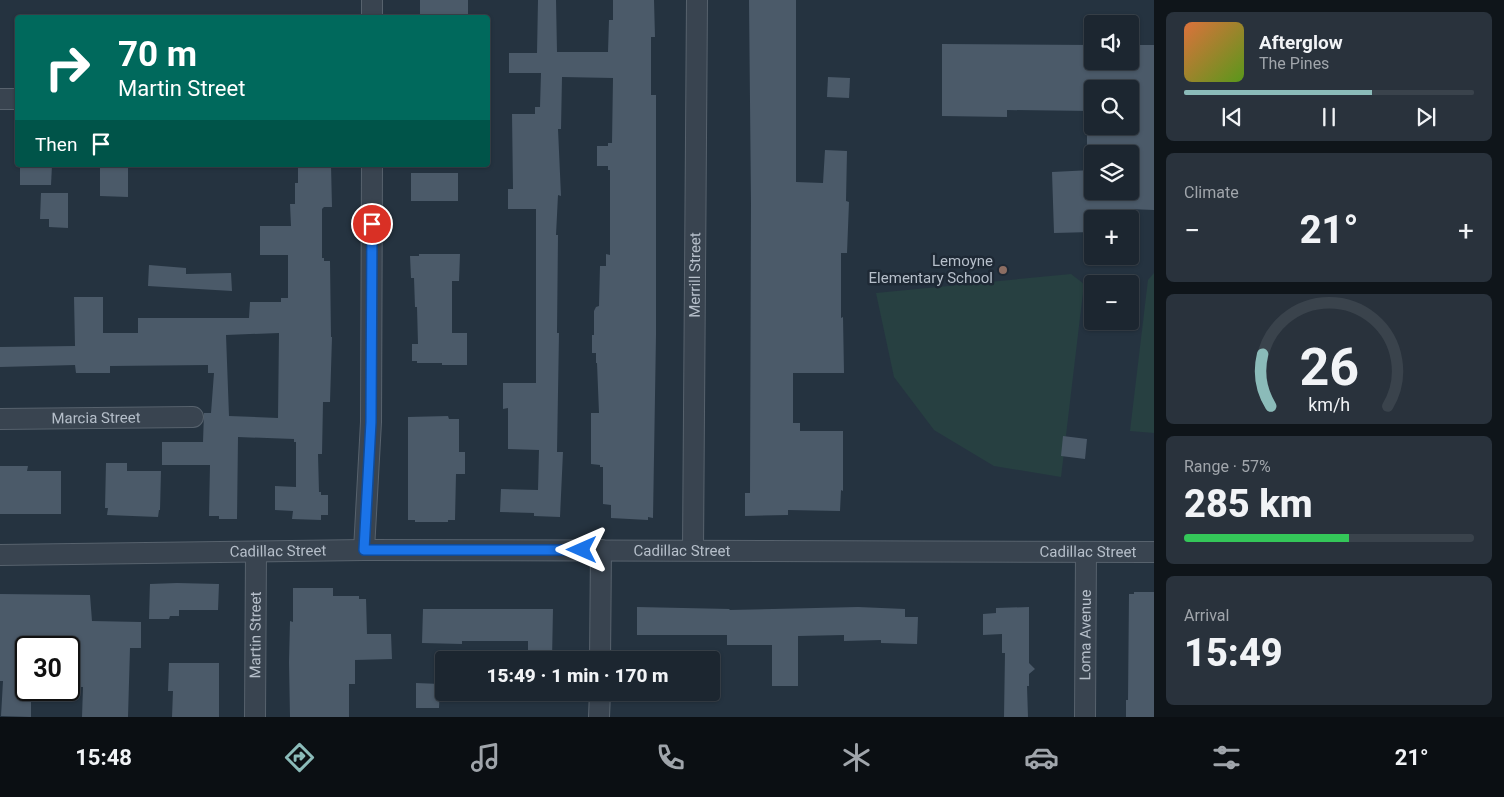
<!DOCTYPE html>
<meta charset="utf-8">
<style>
body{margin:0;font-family:Roboto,sans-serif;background:#29323c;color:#f1f3f6;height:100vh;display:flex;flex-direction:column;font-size:19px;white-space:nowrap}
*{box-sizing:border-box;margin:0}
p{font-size:16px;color:#a0a5ab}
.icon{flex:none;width:28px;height:28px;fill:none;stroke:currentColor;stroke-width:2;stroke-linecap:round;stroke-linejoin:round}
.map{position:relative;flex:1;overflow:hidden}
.details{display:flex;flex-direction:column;gap:12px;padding:12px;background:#0f151a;width:350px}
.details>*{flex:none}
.top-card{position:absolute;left:15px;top:15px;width:475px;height:152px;border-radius:5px;box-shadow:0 1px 4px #0004,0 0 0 1px #3a434c;background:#00695c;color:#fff;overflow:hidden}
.tools{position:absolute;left:1084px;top:15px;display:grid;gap:10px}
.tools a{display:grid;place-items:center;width:55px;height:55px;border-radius:5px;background:#1c2630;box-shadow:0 1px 4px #0004,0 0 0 1px #3a434c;font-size:25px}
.speed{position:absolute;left:15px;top:636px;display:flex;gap:10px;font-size:25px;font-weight:700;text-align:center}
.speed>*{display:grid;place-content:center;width:65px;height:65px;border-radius:50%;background:#1c2630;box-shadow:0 1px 4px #0004,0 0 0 1px #3a434c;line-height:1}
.speed .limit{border:2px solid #111;border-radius:8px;background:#fff;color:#111}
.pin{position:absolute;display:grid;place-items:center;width:42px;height:42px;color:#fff;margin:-21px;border:2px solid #fff;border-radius:50%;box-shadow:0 1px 5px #0007}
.me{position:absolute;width:55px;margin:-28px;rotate:270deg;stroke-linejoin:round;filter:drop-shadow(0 0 4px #0008)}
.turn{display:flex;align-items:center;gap:18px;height:105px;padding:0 20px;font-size:22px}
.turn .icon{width:65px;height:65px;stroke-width:2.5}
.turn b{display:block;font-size:35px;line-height:42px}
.then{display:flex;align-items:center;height:48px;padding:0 20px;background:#0003;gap:10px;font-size:19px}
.big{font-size:38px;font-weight:800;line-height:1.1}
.details .tile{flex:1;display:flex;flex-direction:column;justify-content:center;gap:8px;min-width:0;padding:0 18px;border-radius:8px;background:#29323c}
.details .dial{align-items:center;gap:0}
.dial svg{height:130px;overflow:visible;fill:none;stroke:#3a434c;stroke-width:7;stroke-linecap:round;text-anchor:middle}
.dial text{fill:#f1f3f6;stroke:none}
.song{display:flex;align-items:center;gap:15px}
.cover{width:60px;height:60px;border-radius:8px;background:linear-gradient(135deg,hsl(20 70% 55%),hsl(90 70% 35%))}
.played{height:5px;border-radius:2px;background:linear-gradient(90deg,#8bbbb9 65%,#3a434c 65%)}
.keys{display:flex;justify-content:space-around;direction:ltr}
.heat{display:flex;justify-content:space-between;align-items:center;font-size:28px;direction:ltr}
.charge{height:8px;border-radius:4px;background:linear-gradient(90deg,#34c759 57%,#3a434c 0)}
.trip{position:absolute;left:435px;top:651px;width:285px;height:50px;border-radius:5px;background:#1c2630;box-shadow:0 1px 4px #0004,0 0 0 1px #3a434c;font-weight:800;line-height:50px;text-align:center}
.menu{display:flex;height:80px;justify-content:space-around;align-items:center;background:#0b0f13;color:#a0a5ab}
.menu .icon{width:35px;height:35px}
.menu .selected{color:#8bbbb9}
.menu b{font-size:22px;color:#f1f3f6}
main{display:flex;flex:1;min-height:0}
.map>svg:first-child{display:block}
.green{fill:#274041}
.building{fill:#4b5a69;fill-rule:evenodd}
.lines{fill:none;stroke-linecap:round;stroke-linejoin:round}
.minor-casing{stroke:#57626d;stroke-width:22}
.minor{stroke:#394450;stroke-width:20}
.route-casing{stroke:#114b97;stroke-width:12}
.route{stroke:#1a73e8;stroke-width:9}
.education-dot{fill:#8d6e63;stroke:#1e2935;stroke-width:2}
.labels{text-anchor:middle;stroke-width:5;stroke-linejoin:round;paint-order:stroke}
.poi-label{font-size:15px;fill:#b6bfca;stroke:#1e2935;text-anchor:end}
.street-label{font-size:15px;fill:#b6bfca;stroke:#1e2935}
</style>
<main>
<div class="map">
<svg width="1154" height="717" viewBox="0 0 1154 717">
<rect width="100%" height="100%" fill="#253340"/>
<!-- green -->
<g class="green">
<polygon points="1154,273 1154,433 1130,431 1148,280"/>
<polygon points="1071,274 1084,284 1061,477 994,466 934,430 894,377 876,293"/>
</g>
<!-- building -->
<g class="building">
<rect x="420" y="0" width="48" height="18"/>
<polygon points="538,0 556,0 557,52 608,52 609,20 613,20 613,0 654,0 655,37 651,37 651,95 656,95 656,335 653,518 648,517 648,520 611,518 611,505 603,504 603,467 600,467 600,465 591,464 591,413 599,413 597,363 596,363 596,353 592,353 592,335 594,335 594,311 596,307 599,306 600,266 606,266 606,254 610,255 610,170 608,170 608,166 597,166 597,146 608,146 608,143 612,143 613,78 562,77 561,129 558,129 561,196 558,195 556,235 558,235 557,333 559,333 557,452 563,452 560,517 534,516 534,513 500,512 501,489 538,490 539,450 508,449 508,408 503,409 503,383 536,383 536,209 508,209 508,189 513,189 512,114 535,114 535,107 540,107 541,73 509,73 509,53 537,53"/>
<polygon points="749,0 796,0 796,182 823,183 825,150 847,151 846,201 849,202 847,253 841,253 841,318 843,317 844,373 793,373 793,423 800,423 800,431 843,431 843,491 841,490 840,511 788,510 788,515 745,516 745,493 750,493 751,204"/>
<polygon points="942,44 1092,45 1092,61 1130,61 1130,45 1154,45 1154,210 1129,209 1128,219 1092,219 1092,232 1054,233 1052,172 1092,170 1092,191 1130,191 1130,154 1087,154 1087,126 1130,126 1130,89 1092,89 1092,111 1007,110 1007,117 942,116"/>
<polygon points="828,77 850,78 849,98 827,97"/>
<polygon points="20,165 52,165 51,185 20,185"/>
<polygon points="100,165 128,165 128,197 100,196"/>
<path d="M 298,165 L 331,165 L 332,207 L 324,207 L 322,209 L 322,258 L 324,258 L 324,261 L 330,261 L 331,337 L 332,337 L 330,402 L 323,402 L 322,454 L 318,454 L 319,492 L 321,492 L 321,495 L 328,495 L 328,515 L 321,515 L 321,520 L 292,519 L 293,511 L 275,510 L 275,486 L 296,487 L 296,442 L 294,442 L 294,439 L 238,437 L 237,519 L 219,519 L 219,516 L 209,516 L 210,465 L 162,465 L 162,442 L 203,442 L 204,413 L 211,413 L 214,373 L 208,373 L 208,365 L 110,366 L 110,373 L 76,373 L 75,365 L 0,367 L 0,347 L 75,346 L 74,297 L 103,297 L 103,333 L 138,333 L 138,318 L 249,318 L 250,302 L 281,302 L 281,298 L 288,298 L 288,255 L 260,255 L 260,226 L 291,226 L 290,204 L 295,204 L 295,183 L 298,183 ZM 279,333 L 278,418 L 229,416 L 226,335 Z"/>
<rect x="411" y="173" width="47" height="28"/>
<polygon points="41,193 68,193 68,228 49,227 49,219 40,219"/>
<polygon points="419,254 460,254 459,281 452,281 452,333 467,333 467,365 442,365 442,363 417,363 417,361 412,361 412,344 418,344 417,307 415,307 414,278 411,278 410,256 419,256"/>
<polygon points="149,265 186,268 186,274 231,273 232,291 148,286"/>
<polygon points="448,416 449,419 459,419 459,452 465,452 465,474 456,474 455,520 448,520 448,522 415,522 415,520 408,520 408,417"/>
<polygon points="1063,436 1087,439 1085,459 1061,456"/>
<polygon points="106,463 127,463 127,471 161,471 160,510 159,510 158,517 107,515 108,508 105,508"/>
<polygon points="0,466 28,466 27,471 61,471 61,514 0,514"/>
<polygon points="177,583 219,584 218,610 179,610 179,616 170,616 169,619 149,619 150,584"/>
<polygon points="293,588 333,588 333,596 359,596 359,599 366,599 367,634 391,634 392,659 355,660 355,684 349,684 349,717 290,717 289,662 290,621 293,622"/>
<polygon points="1134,592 1154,592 1154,717 1126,717 1126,700 1128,700 1129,594 1134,594"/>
<polygon points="0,594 90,595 92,621 141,622 141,648 130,648 128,717 82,717 83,687 77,687 77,655 69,655 69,648 63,648 63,640 20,641 19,693 31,693 31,717 1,716 3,681 0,681"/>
<polygon points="637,607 730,609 729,610 858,607 905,609 905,617 918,617 917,644 881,643 881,640 844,641 844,635 798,636 798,686 772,686 772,645 727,645 727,635 637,635"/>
<polygon points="1029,607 1029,663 1035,669 1029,674 1029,686 1027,686 1028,717 1004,717 1005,653 1002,653 1002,634 983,635 983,614 996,613 996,608"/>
<polygon points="423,609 553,609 552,660 528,660 528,641 462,641 462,644 422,643"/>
<polygon points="169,663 219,663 219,717 172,717 173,691 168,691"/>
<polygon points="416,683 440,684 439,708 416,708"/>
</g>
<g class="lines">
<!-- minor casing -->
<g class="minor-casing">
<g id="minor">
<polyline points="372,18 372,0"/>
<polyline points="0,99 18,99"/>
<path id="s1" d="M 0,419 L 193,417"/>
<polyline points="364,550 371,422 372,165"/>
<path id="s2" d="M 693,550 L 697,0"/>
<path id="s3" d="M 0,555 L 364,550 L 1154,552"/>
<polyline points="600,660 601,550"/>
<path id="s4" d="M 255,717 L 256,552"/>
<polyline points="599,717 600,692"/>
<path id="s5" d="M 1085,717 L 1086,552"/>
</g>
</g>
<!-- minor -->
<use href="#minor" class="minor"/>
</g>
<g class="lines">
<!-- route casing -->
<g class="route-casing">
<polyline id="route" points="372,224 371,422 364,550 582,550"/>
</g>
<!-- route -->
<use href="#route" class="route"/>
</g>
<!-- markers -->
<circle class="education-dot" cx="1003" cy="270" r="5"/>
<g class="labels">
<!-- poi labels -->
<g class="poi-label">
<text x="993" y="266">Lemoyne<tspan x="993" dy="17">Elementary School</tspan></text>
</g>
<!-- street labels -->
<g class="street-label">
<text dy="5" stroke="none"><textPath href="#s2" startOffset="275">Merrill Street</textPath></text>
<text dy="5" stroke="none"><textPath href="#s1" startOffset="96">Marcia Street</textPath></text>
<text dy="5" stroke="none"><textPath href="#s3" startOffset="682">Cadillac Street</textPath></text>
<text dy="5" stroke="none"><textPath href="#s3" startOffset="278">Cadillac Street</textPath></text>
<text dy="5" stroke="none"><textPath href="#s3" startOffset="1088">Cadillac Street</textPath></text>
<text dy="5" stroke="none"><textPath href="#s4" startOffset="82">Martin Street</textPath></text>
<text dy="5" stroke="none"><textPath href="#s5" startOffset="82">Loma Avenue</textPath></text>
</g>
</g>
</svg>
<div class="tools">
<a><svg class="icon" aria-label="sound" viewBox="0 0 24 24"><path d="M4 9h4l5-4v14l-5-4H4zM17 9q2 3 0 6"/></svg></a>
<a><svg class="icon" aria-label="search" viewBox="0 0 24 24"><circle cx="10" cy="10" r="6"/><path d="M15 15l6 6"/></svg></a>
<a><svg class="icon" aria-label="layers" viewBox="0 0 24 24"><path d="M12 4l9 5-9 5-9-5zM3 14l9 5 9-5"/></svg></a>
<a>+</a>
<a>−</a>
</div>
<div class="speed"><div class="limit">30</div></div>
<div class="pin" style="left:372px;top:224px;background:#d93025"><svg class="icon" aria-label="arrive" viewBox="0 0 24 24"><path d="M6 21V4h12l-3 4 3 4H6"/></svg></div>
<svg class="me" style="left:582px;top:550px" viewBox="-20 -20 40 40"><path d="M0-17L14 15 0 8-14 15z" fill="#1a73e8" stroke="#fff" stroke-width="4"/></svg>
<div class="trip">15:49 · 1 min · 170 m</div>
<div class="top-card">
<div class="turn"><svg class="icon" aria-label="right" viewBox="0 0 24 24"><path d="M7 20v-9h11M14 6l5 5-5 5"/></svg><div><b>70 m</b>Martin Street</div></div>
<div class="then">Then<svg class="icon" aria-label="arrive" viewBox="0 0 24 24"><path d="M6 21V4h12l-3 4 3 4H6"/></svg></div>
</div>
</div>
<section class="details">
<div class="tile">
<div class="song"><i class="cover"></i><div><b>Afterglow</b><p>The Pines</p></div></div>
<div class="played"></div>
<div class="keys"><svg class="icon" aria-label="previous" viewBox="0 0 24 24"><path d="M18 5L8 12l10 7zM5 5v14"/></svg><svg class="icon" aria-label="pause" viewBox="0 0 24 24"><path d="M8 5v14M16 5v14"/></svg><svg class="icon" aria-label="next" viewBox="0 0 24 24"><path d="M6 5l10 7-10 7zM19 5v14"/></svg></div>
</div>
<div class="tile"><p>Climate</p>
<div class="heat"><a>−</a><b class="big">21°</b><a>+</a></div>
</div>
<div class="tile dial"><svg viewBox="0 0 100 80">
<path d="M14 69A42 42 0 1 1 86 69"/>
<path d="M14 69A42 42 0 0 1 9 37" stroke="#8bbbb9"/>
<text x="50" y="56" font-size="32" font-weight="700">26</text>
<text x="50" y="72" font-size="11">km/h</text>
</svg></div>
<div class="tile"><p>Range · 57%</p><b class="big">285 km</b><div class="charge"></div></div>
<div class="tile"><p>Arrival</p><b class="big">15:49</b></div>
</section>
</main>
<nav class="menu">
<b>15:48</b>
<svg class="icon selected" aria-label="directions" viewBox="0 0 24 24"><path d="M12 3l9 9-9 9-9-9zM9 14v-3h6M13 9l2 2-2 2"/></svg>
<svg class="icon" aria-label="music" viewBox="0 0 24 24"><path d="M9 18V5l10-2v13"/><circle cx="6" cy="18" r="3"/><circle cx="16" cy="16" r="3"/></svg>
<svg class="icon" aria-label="phone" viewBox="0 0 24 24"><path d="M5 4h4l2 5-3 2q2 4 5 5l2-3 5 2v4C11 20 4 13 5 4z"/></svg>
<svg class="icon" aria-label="climate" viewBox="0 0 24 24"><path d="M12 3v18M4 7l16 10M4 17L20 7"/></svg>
<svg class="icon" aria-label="car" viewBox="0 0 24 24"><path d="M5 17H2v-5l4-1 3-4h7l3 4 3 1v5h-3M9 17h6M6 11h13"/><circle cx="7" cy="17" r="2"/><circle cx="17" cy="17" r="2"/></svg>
<svg class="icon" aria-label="filters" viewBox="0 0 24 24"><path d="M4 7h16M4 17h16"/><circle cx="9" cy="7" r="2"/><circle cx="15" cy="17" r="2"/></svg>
<b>21°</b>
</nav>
